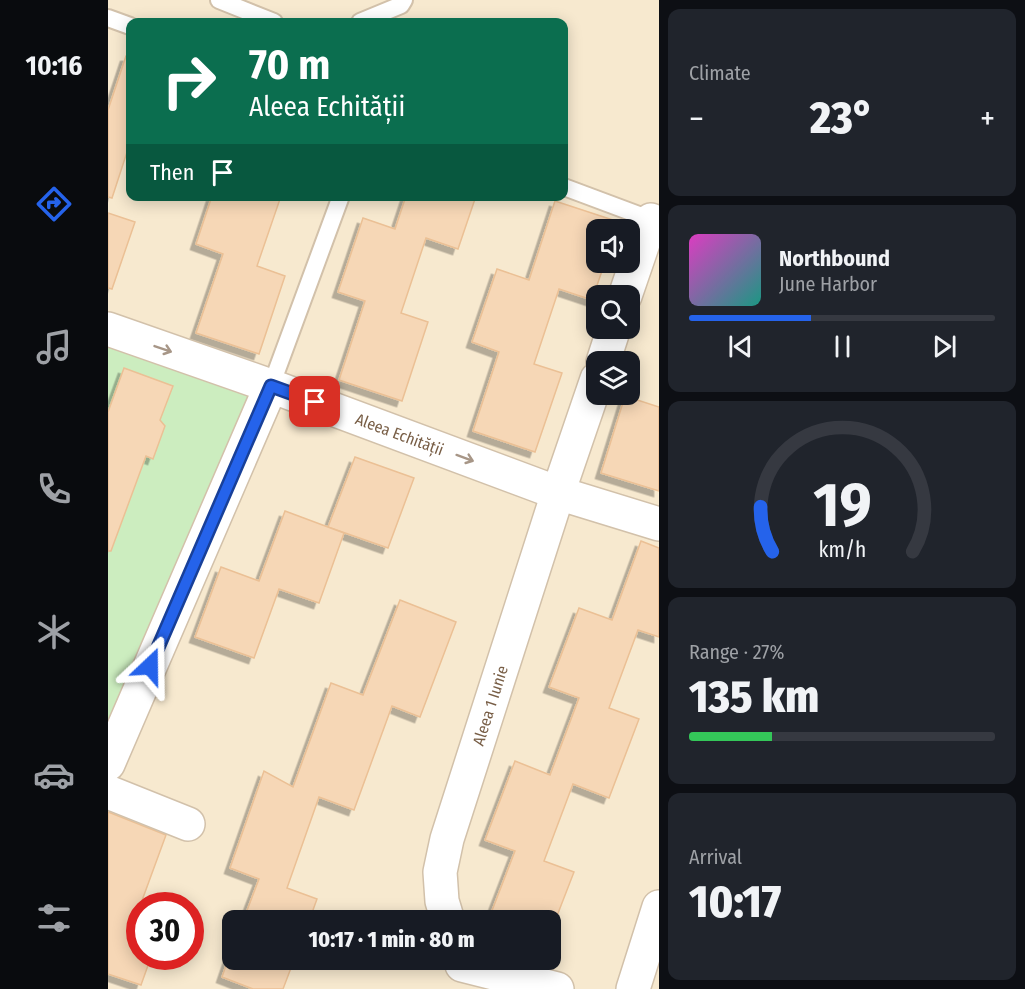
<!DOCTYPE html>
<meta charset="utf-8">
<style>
body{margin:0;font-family:"Fira Sans Condensed",sans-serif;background:#20242c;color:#f1f3f6;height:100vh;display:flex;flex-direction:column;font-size:22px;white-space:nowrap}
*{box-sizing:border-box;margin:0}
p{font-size:20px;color:#9ea1a6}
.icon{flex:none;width:33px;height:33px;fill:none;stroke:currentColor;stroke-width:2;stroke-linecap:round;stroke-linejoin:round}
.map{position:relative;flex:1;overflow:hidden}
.details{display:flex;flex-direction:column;gap:9px;padding:9px;background:#0d0f14;width:366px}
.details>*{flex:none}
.hud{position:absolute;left:18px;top:18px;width:442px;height:183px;border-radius:12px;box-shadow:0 3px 15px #0003;background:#0b6e4f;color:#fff;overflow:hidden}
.controls{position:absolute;left:478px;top:219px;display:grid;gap:12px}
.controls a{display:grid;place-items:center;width:54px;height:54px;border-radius:12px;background:#171b24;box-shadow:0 3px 15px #0003;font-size:30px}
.speed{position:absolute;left:18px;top:892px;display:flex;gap:12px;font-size:30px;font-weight:700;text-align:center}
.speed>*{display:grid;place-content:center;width:78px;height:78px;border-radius:50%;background:#171b24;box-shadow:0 3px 15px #0003;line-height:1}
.speed .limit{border:9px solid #d22;background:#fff;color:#111}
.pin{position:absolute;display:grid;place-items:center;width:51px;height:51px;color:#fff;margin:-26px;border-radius:12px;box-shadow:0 3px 9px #0006}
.me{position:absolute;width:66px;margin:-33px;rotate:23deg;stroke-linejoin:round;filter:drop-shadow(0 0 4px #0008)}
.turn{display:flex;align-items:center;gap:21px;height:126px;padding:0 24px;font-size:27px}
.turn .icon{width:78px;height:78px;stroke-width:2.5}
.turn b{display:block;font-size:42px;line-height:51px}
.then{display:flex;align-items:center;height:57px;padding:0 24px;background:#0003;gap:12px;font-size:22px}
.big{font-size:45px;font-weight:800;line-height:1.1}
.details .widget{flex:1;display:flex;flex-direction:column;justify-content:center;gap:9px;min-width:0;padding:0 21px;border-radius:12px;background:#20242c}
.details .dial{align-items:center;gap:0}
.dial svg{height:156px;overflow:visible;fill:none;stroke:#363941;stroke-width:7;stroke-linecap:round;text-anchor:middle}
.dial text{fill:#f1f3f6;stroke:none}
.song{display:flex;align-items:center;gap:18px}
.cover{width:72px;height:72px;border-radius:9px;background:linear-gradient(135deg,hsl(310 70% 55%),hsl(170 70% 35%))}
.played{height:6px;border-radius:3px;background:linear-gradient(90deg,#2563eb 40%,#363941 40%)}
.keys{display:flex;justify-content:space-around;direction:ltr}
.heat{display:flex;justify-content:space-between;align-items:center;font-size:33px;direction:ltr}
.charge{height:9px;border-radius:4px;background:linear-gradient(90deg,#34c759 27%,#363941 0)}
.trip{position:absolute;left:114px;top:910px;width:339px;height:60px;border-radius:12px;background:#171b24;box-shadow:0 3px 15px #0003;font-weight:800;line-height:60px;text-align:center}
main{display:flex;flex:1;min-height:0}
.dock{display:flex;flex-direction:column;width:108px;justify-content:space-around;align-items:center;background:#090b0e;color:#9ea1a6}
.dock .icon{width:42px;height:42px}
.dock .selected{color:#2563eb}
.dock b{font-size:27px;color:#f1f3f6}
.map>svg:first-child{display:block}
.residential{fill:#f7e9cf;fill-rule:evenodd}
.green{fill:#ccedbf}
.building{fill:#f6d7b6;stroke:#ebc095;stroke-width:1.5;filter:url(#shadow)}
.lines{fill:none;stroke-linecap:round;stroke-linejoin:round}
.lane-casing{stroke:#d2c1aa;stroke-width:20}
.street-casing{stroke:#d2c1aa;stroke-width:36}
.lane{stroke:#fff;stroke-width:16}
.street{stroke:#fff;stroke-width:33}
.oneway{stroke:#a79687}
.route-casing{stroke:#184099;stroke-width:15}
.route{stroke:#2563eb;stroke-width:10}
.labels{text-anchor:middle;stroke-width:4.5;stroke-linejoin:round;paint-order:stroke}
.street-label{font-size:16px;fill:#785e46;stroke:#fff9ea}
</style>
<main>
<nav class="dock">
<b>10:16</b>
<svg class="icon selected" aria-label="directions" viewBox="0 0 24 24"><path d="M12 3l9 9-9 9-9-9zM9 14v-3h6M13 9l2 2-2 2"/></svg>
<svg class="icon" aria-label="music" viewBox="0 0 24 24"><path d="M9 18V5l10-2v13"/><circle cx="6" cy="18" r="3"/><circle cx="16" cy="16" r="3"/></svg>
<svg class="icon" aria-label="phone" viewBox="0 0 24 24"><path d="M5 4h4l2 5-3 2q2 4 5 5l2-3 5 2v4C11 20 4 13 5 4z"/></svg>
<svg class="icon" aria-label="climate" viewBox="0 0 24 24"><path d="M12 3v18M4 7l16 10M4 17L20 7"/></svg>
<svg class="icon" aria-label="car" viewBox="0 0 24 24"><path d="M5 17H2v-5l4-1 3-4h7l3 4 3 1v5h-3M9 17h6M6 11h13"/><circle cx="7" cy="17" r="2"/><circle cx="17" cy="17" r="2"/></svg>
<svg class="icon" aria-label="filters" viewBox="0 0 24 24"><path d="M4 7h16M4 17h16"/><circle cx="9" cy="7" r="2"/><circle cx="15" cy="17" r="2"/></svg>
</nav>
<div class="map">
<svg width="551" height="989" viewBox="0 0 551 989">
<defs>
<filter id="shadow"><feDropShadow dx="-5.5" dy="5.5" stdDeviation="0" flood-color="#0004"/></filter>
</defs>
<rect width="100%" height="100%" fill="#fef6e1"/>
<!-- residential -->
<path class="residential" d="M 0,0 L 551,0 L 551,989 L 0,989 ZM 22,22 L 456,22 L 456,196 L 22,196 ZM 489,230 L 522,230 L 522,262 L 489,262 ZM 489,296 L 522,296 L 522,328 L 489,328 ZM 489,362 L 522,362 L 522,394 L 489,394 ZM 32,906 L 82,906 L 82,957 L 32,957 ZM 124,921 L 442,921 L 442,960 L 124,960 Z"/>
<!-- green -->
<polygon class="green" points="0,329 163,386 0,763"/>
<!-- building -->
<g class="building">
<polygon points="18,56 22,56 22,143 4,198 0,197 0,110"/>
<polygon points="104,196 173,196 149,266 177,276 151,354 88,333 115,254 88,244"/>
<polygon points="298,196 368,196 350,249 318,238 293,313 320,322 294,401 231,380 257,301 230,292 255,218 287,229"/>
<polygon points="447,201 511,222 508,230 489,230 489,262 497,262 484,300 451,289 426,364 454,373 427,452 365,431 391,352 364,342 389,269 421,280"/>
<polygon points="0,213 27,222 4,289 0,288"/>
<polygon points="16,368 65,386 52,420 57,426 45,459 38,456 3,551 0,551 0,412"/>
<polygon points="517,396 551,407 551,491 493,473"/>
<polygon points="247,457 306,478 280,548 220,527"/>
<polygon points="177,511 236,533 211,603 171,589 146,658 87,637 113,567 151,581"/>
<polygon points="533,541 551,548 551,637 530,630 501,708 531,719 501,798 465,784 436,861 466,872 447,921 380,921 407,851 377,840 407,761 442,775 471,698 441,687 471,608 504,620"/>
<polygon points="292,600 348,622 312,717 284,706 246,810 211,797 179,888 209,899 201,921 135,921 151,879 122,868 156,771 185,787 223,683 255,695"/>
<polygon points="0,812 58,835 32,906 32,957 43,957 33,985 0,974"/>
<polygon points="124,948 124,960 186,960 175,989 145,989 114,977"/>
</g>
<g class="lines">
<!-- lane casing -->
<g class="lane-casing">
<g id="lane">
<polyline points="111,0 166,22"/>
<polyline points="0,18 22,26"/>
<polyline points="252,22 293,5 296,0"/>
<polyline points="456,187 547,221"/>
<polyline points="163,386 233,196"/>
</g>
</g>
<!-- street casing -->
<g class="street-casing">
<g id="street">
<polyline points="517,296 543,220"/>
<path id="s1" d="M 0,329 L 163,386 L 450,493 L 551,524"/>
<polyline points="495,362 506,328"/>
<polyline points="0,764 163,386"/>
<polyline points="0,792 80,824"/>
<path id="s2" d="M 340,921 L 334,901 L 332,872 L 339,839 L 450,493 L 489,379"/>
<polyline points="354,965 449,989"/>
<polyline points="525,989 551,907"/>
</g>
</g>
<!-- lane -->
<use href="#lane" class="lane"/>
<!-- street -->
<use href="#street" class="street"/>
</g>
<!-- one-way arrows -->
<defs><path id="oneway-shaft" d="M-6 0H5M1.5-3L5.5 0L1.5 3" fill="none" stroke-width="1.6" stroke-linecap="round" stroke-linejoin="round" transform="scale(1.5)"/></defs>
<g class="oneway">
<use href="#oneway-shaft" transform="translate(55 349) rotate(19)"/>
<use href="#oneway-shaft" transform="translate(357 458) rotate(20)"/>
</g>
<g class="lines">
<!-- route casing -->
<g class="route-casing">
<polyline id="route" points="42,666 163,386 207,402"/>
</g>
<!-- route -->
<use href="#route" class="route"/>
</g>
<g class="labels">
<!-- street labels -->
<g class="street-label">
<text dy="6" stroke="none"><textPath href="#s1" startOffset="310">Aleea Echității</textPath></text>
<text dy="6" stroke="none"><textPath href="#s2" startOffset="224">Aleea 1 Iunie</textPath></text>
</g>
</g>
</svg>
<div class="controls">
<a><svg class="icon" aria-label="sound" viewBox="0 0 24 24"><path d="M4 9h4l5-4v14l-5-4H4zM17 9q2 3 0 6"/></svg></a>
<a><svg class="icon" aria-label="search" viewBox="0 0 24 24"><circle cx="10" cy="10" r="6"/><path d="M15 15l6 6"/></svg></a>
<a><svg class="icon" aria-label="layers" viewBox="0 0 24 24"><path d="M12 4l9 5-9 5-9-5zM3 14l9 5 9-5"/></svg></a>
</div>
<div class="speed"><div class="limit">30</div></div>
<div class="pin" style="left:207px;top:402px;background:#d93025"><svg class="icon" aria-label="arrive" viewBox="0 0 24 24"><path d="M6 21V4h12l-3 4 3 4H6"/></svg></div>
<svg class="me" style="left:42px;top:666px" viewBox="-20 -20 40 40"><path d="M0-17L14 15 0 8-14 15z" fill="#2563eb" stroke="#fff" stroke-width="4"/></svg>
<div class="trip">10:17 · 1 min · 80 m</div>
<div class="hud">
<div class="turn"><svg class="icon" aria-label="right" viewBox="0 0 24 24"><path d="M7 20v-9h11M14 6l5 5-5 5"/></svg><div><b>70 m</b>Aleea Echității</div></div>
<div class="then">Then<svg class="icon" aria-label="arrive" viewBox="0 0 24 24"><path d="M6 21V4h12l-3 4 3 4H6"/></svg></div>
</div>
</div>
<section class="details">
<div class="widget"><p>Climate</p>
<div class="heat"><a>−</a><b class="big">23°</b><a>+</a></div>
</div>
<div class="widget">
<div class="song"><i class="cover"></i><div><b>Northbound</b><p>June Harbor</p></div></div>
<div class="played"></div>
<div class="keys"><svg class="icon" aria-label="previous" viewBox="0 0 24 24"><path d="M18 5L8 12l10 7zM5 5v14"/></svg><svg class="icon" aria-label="pause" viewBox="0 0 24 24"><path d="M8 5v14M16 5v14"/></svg><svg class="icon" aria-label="next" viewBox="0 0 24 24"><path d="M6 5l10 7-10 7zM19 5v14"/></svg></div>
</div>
<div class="widget dial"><svg viewBox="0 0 100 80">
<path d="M14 69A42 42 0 1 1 86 69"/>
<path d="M14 69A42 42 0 0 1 8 46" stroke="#2563eb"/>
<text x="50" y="56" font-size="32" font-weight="700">19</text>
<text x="50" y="72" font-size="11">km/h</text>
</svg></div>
<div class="widget"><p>Range · 27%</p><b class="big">135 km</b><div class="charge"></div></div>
<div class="widget"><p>Arrival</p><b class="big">10:17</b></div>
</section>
</main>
